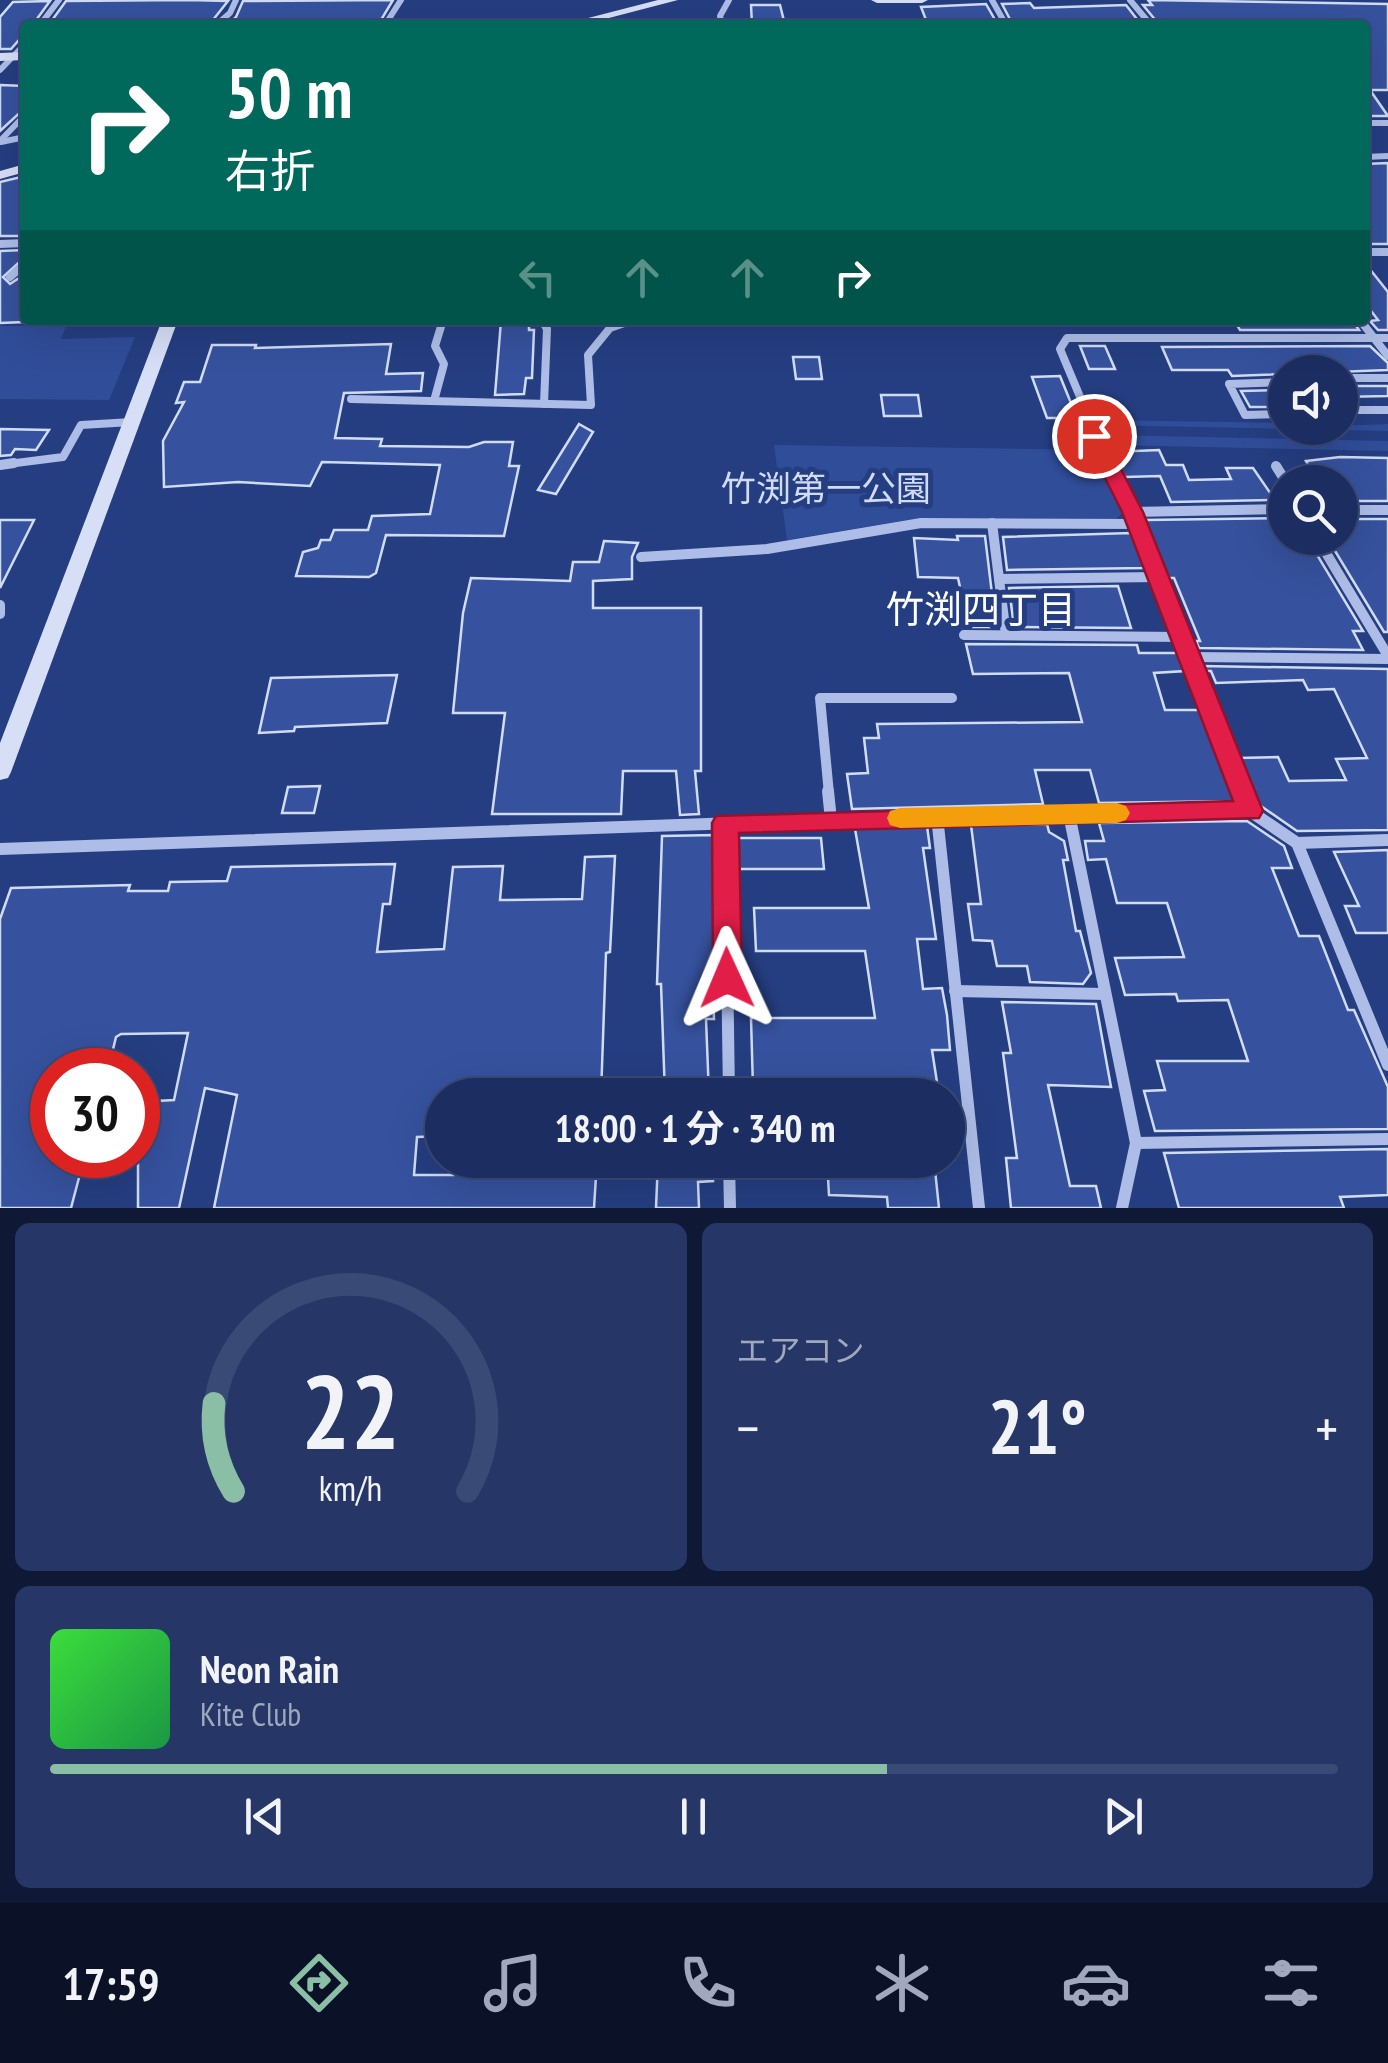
<!DOCTYPE html>
<html lang="ja">
<meta charset="utf-8">
<style>
body{margin:0;font-family:"PT Sans Narrow","Noto Sans JP",sans-serif;background:#253667;color:#f1f3f6;height:100vh;display:flex;flex-direction:column;font-size:38px;white-space:nowrap}
*{box-sizing:border-box;margin:0}
p{font-size:32px;color:#a0a8bd}
.icon{flex:none;width:55px;height:55px;fill:none;stroke:currentColor;stroke-width:2;stroke-linecap:round;stroke-linejoin:round}
.map{position:relative;height:1208px;overflow:hidden}
.details{display:flex;flex-direction:column;gap:15px;padding:15px;background:#0f1935;flex:1}
.details>*{flex:none}
.hud{position:absolute;left:20px;top:20px;width:1350px;height:305px;border-radius:10px;box-shadow:0 10px 40px #0002,0 0 0 2px #3a4a76;background:#00695c;color:#fff;overflow:hidden}
.fabs{position:absolute;left:1268px;top:355px;display:grid;gap:20px}
.fabs a{display:grid;place-items:center;width:90px;height:90px;border-radius:50%;background:#1c2e61;box-shadow:0 10px 40px #0002,0 0 0 2px #3a4a76;font-size:50px}
.speed{position:absolute;left:30px;top:1048px;display:flex;gap:20px;font-size:50px;font-weight:700;text-align:center}
.speed>*{display:grid;place-content:center;width:130px;height:130px;border-radius:50%;background:#1c2e61;box-shadow:0 10px 40px #0002,0 0 0 2px #3a4a76;line-height:1}
.speed .limit{border:15px solid #d22;background:#fff;color:#111}
.pin{position:absolute;display:grid;place-items:center;width:85px;height:85px;color:#fff;margin:-42px;border:5px solid #fff;border-radius:50%;box-shadow:0 2px 10px #0007}
.me{position:absolute;width:110px;margin:-55px;rotate:359deg;stroke-linejoin:round;filter:drop-shadow(0 0 8px #0008)}
.turn{display:flex;align-items:center;gap:35px;height:210px;padding:0 40px;font-size:45px}
.turn .icon{width:130px;height:130px;stroke-width:2.5}
.turn b{display:block;font-size:70px;line-height:85px}
.lanes{display:flex;align-items:center;height:95px;padding:0 40px;background:#0003;justify-content:center;gap:50px;direction:ltr}
.lanes .off{opacity:.35}
.big{font-size:75px;font-weight:700;line-height:1.1}
.details .card{flex:1;display:flex;flex-direction:column;justify-content:center;gap:15px;min-width:0;padding:0 35px;border-radius:15px;background:#253667}
.details .dial{align-items:center;gap:0}
.dial svg{height:260px;overflow:visible;fill:none;stroke:#3a4a76;stroke-width:7;stroke-linecap:round;text-anchor:middle}
.dial text{fill:#f1f3f6;stroke:none}
.song{display:flex;align-items:center;gap:30px}
.cover{width:120px;height:120px;border-radius:15px;background:linear-gradient(135deg,hsl(120 70% 55%),hsl(140 70% 35%))}
.played{height:10px;border-radius:5px;background:linear-gradient(90deg,#8abfa5 65%,#3a4a76 65%)}
.keys{display:flex;justify-content:space-around;direction:ltr}
.heat{display:flex;justify-content:space-between;align-items:center;font-size:55px;direction:ltr}
.details .tiles{flex:1;display:grid;gap:15px;grid-template-columns:1fr 1fr}
.card:last-child{grid-column:span 2}
.trip{position:absolute;left:425px;top:1078px;width:540px;height:100px;border-radius:50px;background:#1c2e61;box-shadow:0 10px 40px #0002,0 0 0 2px #3a4a76;font-weight:700;line-height:100px;text-align:center}
.menu{display:flex;height:160px;justify-content:space-around;align-items:center;background:#0b1227;color:#a0a8bd}
.menu .icon{width:70px;height:70px}
.menu .selected{color:#8abfa5}
.menu b{font-size:45px;color:#f1f3f6}
.map>svg:first-child{display:block}
.green{fill:#304d99}
.building{fill:#36529e;stroke:#d0dbf5;stroke-width:2.5}
.lines{fill:none;stroke-linecap:round;stroke-linejoin:round}
.street-far3{stroke:#adbde7;stroke-width:6}
.street-far2{stroke:#adbde7;stroke-width:8}
.street-far1{stroke:#adbde7;stroke-width:10}
.street{stroke:#adbde7;stroke-width:12}
.secondary{fill:#d6dff6;fill-rule:evenodd}
.route{fill:#e11d48;stroke:#92132f;stroke-width:2.5}
.slow{fill:#f59e0b}
.labels{text-anchor:middle;stroke-width:10;stroke-linejoin:round;paint-order:stroke}
.park-label{font-size:35px;fill:#d0dbf5;stroke:#253e81}
.neighbourhood-label{font-size:38px;fill:#fff;stroke:#253e81}
</style>
<div class="map">
<svg width="1388" height="1208" viewBox="0 0 1388 1208">
<rect width="100%" height="100%" fill="#253e81"/>
<!-- green -->
<g class="green">
<polygon points="0,326 66,326 61,339 135,337 109,400 0,399"/>
<polygon points="1101,420 1285,423 1285,428 1388,424 1388,431 1103,425"/>
<polygon points="1109,435 1388,441 1388,451 1112,445"/>
<polygon points="774,445 1095,450 1124,512 1116,519 919,518 787,540"/>
</g>
<!-- building -->
<g class="building">
<polygon points="393,0 378,25 273,20 270,25 227,25 236,17 243,1"/>
<polygon points="1148,0 1388,4 1388,90 1370,90 1388,116 1365,116 1365,25 1167,25 1157,22 1143,5 1152,5"/>
<polygon points="50,1 34,23 25,25 25,33 11,49 0,49 0,17 13,2"/>
<polygon points="66,1 188,0 228,1 209,25 50,23"/>
<polygon points="1030,3 1034,8 1126,5 1140,23 1013,25 1002,4"/>
<polygon points="986,4 998,25 928,25 921,7"/>
<polygon points="751,5 780,5 785,25 752,25"/>
<polygon points="0,85 25,86 25,108 0,131"/>
<polygon points="1388,163 1388,244 1365,244 1365,164"/>
<polygon points="25,176 25,236 0,236 0,182"/>
<polygon points="25,250 25,257 3,277 10,284 25,274 25,322 0,323 0,251"/>
<polygon points="1365,263 1388,292 1388,330 1378,330 1370,321 1378,320 1365,303"/>
<polygon points="501,321 529,321 529,330 534,330 532,378 526,378 524,394 495,395"/>
<polygon points="1286,321 1353,321 1359,330 1240,330 1237,325"/>
<polygon points="391,344 386,374 423,373 421,391 344,393 335,438 382,439 380,446 469,447 484,442 513,442 509,466 519,466 504,536 386,535 376,573 369,577 296,576 303,552 318,548 321,540 330,540 334,530 368,530 372,516 430,514 440,465 322,462 310,486 238,482 164,487 163,441 184,402 176,403 184,382 200,382 212,345 256,345 255,348"/>
<polygon points="1080,346 1105,346 1115,369 1089,369"/>
<polygon points="1370,346 1388,363 1388,370 1232,376 1228,370 1172,370 1162,347"/>
<polygon points="793,357 819,357 822,379 796,379"/>
<polygon points="1060,376 1077,418 1047,418 1032,377"/>
<polygon points="1340,386 1388,386 1388,396 1340,397"/>
<polygon points="1285,390 1285,407 1250,407 1241,391"/>
<polygon points="881,395 918,395 921,416 884,416"/>
<polygon points="579,424 593,432 556,494 538,490"/>
<polygon points="0,429 49,430 36,450 15,449 11,455 0,456"/>
<polygon points="1159,450 1166,465 1183,465 1189,480 1231,479 1226,468 1253,468 1275,500 1171,502 1160,476 1125,477 1111,452"/>
<polygon points="1340,457 1388,458 1388,501 1340,501 1340,482 1319,482 1306,461"/>
<polygon points="1285,518 1285,538 1303,538 1310,543 1363,631 1353,631 1363,650 1199,648 1196,641 1200,641 1174,578 1169,578 1164,570 1145,520"/>
<polygon points="1340,519 1388,519 1388,632 1384,632 1329,541 1340,541"/>
<polygon points="0,520 34,520 0,588"/>
<polygon points="1131,533 1145,568 1007,570 1003,537"/>
<polygon points="957,536 985,536 996,627 962,627 961,619 967,619 958,578 918,577 914,538 958,540"/>
<polygon points="604,541 638,543 632,557 632,579 593,581 593,608 701,608 701,771 695,771 699,814 680,815 676,771 623,771 621,814 492,814 505,713 453,713 463,613 471,578 570,581 573,562 599,562"/>
<polygon points="1118,586 1131,628 1014,627 1009,588"/>
<polygon points="966,644 1137,645 1139,653 1178,653 1185,671 1154,673 1165,710 1201,710 1235,801 1099,803 1090,770 1035,770 1043,804 852,809 847,774 868,773 864,738 879,738 877,724 1082,722 1069,673 973,674"/>
<polygon points="1202,666 1388,669 1388,830 1297,831 1258,804 1238,758 1278,757 1289,781 1346,780 1336,759 1367,758 1334,689 1308,690 1303,680 1216,683 1211,671 1204,671"/>
<polygon points="397,675 387,723 295,727 294,731 259,733 271,678"/>
<polygon points="320,786 314,813 282,813 288,787"/>
<polygon points="1247,821 1284,846 1292,868 1272,868 1299,936 1319,936 1348,1010 1354,1010 1388,1087 1388,1129 1155,1131 1144,1091 1165,1090 1157,1061 1248,1061 1228,1000 1178,1001 1176,994 1125,995 1115,958 1184,957 1167,903 1117,903 1106,859 1088,860 1085,841 1104,841 1099,823"/>
<polygon points="1047,824 1049,832 1064,841 1068,860 1063,860 1076,931 1080,931 1091,973 1083,984 1030,982 1027,966 997,966 992,941 973,940 968,904 981,904 971,825"/>
<polygon points="927,826 930,848 923,848 936,939 917,939 923,989 942,988 947,1015 950,1050 932,1050 939,1095 881,1095 880,1087 812,1088 812,1095 761,1095 760,1088 753,1088 751,1018 875,1018 865,951 756,951 754,908 869,908 855,829"/>
<polygon points="715,835 717,985 713,985 714,1019 706,1019 709,1095 665,1095 661,984 657,984 662,836"/>
<polygon points="735,838 821,838 824,869 736,869"/>
<polygon points="1388,850 1388,933 1356,933 1345,906 1359,906 1334,852"/>
<polygon points="615,856 610,952 606,953 601,1095 442,1095 442,1136 417,1137 414,1175 453,1175 454,1160 597,1160 594,1208 214,1208 237,1095 205,1088 179,1208 138,1208 138,1102 174,1100 188,1033 121,1034 116,1037 108,1070 52,1070 52,1155 85,1155 71,1208 0,1208 0,919 11,888 130,885 128,891 168,891 170,882 227,881 231,867 395,864 390,904 383,904 377,952 444,949 453,867 503,866 500,900 582,899 585,857"/>
<polygon points="1002,1002 1096,1004 1111,1087 1048,1085 1070,1186 1096,1186 1101,1208 1011,1208 1006,1158 1017,1158 1003,1053 1011,1053"/>
<polygon points="1388,1149 1388,1195 1340,1197 1344,1208 1179,1208 1164,1153"/>
<polygon points="658,1160 712,1160 713,1181 698,1182 699,1208 656,1208"/>
<polygon points="827,1160 934,1160 939,1208 888,1208 887,1197 829,1195"/>
</g>
<g class="lines">
<!-- street-far3 -->
<g class="street-far3">
<polyline points="992,0 1006,25"/>
<polyline points="1130,0 1151,25"/>
<polyline points="40,25 59,0"/>
<polyline points="216,25 230,13 236,0"/>
<polyline points="385,25 401,0"/>
<polyline points="722,25 720,16 729,0"/>
<polyline points="0,70 25,44"/>
<polyline points="1365,123 1388,123"/>
<polyline points="0,141 25,115"/>
<polyline points="1,142 25,137"/>
<polyline points="1365,157 1388,156"/>
</g>
<!-- street-far2 -->
<g class="street-far2">
<polyline points="0,244 25,243"/>
<polyline points="1365,252 1388,252"/>
<polyline points="10,277 25,264"/>
<polyline points="542,320 547,329 544,404"/>
<polyline points="1360,320 1388,356"/>
<polyline points="1340,378 1388,378"/>
<polyline points="1285,382 1229,384 1245,415 1285,414"/>
<polyline points="351,399 591,405 588,355 610,328 633,320"/>
<polyline points="434,401 444,364 435,346 443,320"/>
<polyline points="1340,410 1388,410"/>
<polyline points="0,465 63,457 81,425 132,422"/>
<polyline points="1109,466 1060,349 1067,338 1388,338"/>
</g>
<!-- street-far1 -->
<g class="street-far1">
<polyline points="1108,463 1132,512 1243,794"/>
<polyline points="0,465 14,463"/>
<polyline points="1276,466 1286,482"/>
<polyline points="1340,510 1388,510"/>
<polyline points="1132,512 1285,509"/>
<polyline points="992,523 1006,635"/>
<polyline points="1317,538 1388,656"/>
<polyline points="641,557 767,549 921,523 1137,524"/>
<polyline points="999,579 1159,577"/>
<polyline points="0,605 0,614"/>
<polyline points="964,635 1182,637"/>
<polyline points="1191,657 1388,659"/>
<polyline points="829,794 820,698 952,698"/>
</g>
<!-- street -->
<g class="street">
<polyline points="828,791 831,820"/>
<polyline points="1242,791 1250,811"/>
<polyline points="1069,814 1136,1143 1122,1208"/>
<polyline points="937,816 979,1208"/>
<polyline points="725,823 729,1095"/>
<polyline points="1297,843 1388,840"/>
<polyline points="0,849 937,816 1250,811 1297,843 1388,1065"/>
<polyline points="955,991 1105,994"/>
<polyline points="1136,1143 1388,1139"/>
<polyline points="729,1160 730,1208"/>
</g>
<!-- secondary -->
<g class="secondary">
<polygon points="658,0 678,0 582,25 561,25"/>
<polygon points="871,0 928,0 922,3 877,3"/>
<polygon points="25,52 25,60 0,61 0,53"/>
<polygon points="25,164 25,172 0,179 0,171"/>
<polygon points="162,320 178,320 11,772 8,778 0,780 0,743"/>
</g>
</g>
<!-- route -->
<polygon class="route" points="1094,430 1104,436 1143,512 1263,811 1259,818 739,833 742,978 737,987 727,991 717,987 713,978 712,823 716,816 1233,801 1122,512 1084,436"/>
<!-- slow -->
<polygon class="slow" points="1117,803 1126,806 1130,813 1126,820 1117,823 900,828 890,825 887,818 890,811 900,808"/>
<g class="labels">
<!-- park labels -->
<g class="park-label">
<text x="826" y="501">竹渕第一公園</text>
</g>
<!-- neighbourhood labels -->
<g class="neighbourhood-label">
<text x="981" y="623">竹渕四丁目</text>
</g>
</g>
</svg>
<div class="fabs">
<a><svg class="icon" aria-label="sound" viewBox="0 0 24 24"><path d="M4 9h4l5-4v14l-5-4H4zM17 9q2 3 0 6"/></svg></a>
<a><svg class="icon" aria-label="search" viewBox="0 0 24 24"><circle cx="10" cy="10" r="6"/><path d="M15 15l6 6"/></svg></a>
</div>
<div class="speed"><div class="limit">30</div></div>
<div class="pin" style="left:1094px;top:436px;background:#d93025"><svg class="icon" aria-label="arrive" viewBox="0 0 24 24"><path d="M6 21V4h12l-3 4 3 4H6"/></svg></div>
<svg class="me" style="left:727px;top:978px" viewBox="-20 -20 40 40"><path d="M0-17L14 15 0 8-14 15z" fill="#e11d48" stroke="#fff" stroke-width="4"/></svg>
<div class="trip">18:00 · 1 分 · 340 m</div>
<div class="hud">
<div class="turn"><svg class="icon" aria-label="right" viewBox="0 0 24 24"><path d="M7 20v-9h11M14 6l5 5-5 5"/></svg><div><b>50 m</b>右折</div></div>
<div class="lanes"><svg class="icon off" aria-label="left" viewBox="0 0 24 24"><path d="M17 20v-9H6M10 6l-5 5 5 5"/></svg><svg class="icon off" aria-label="ahead" viewBox="0 0 24 24"><path d="M12 20V5M6 11l6-6 6 6"/></svg><svg class="icon off" aria-label="ahead" viewBox="0 0 24 24"><path d="M12 20V5M6 11l6-6 6 6"/></svg><svg class="icon" aria-label="right" viewBox="0 0 24 24"><path d="M7 20v-9h11M14 6l5 5-5 5"/></svg></div>
</div>
</div>
<section class="details">
<div class="tiles">
<div class="card dial"><svg viewBox="0 0 100 80">
<path d="M14 69A42 42 0 1 1 86 69"/>
<path d="M14 69A42 42 0 0 1 8 42" stroke="#8abfa5"/>
<text x="50" y="56" font-size="32" font-weight="700">22</text>
<text x="50" y="72" font-size="11">km/h</text>
</svg></div>
<div class="card"><p>エアコン</p>
<div class="heat"><a>−</a><b class="big">21°</b><a>+</a></div>
</div>
<div class="card">
<div class="song"><i class="cover"></i><div><b>Neon Rain</b><p>Kite Club</p></div></div>
<div class="played"></div>
<div class="keys"><svg class="icon" aria-label="previous" viewBox="0 0 24 24"><path d="M18 5L8 12l10 7zM5 5v14"/></svg><svg class="icon" aria-label="pause" viewBox="0 0 24 24"><path d="M8 5v14M16 5v14"/></svg><svg class="icon" aria-label="next" viewBox="0 0 24 24"><path d="M6 5l10 7-10 7zM19 5v14"/></svg></div>
</div>
</div>
</section>
<nav class="menu">
<b>17:59</b>
<svg class="icon selected" aria-label="directions" viewBox="0 0 24 24"><path d="M12 3l9 9-9 9-9-9zM9 14v-3h6M13 9l2 2-2 2"/></svg>
<svg class="icon" aria-label="music" viewBox="0 0 24 24"><path d="M9 18V5l10-2v13"/><circle cx="6" cy="18" r="3"/><circle cx="16" cy="16" r="3"/></svg>
<svg class="icon" aria-label="phone" viewBox="0 0 24 24"><path d="M5 4h4l2 5-3 2q2 4 5 5l2-3 5 2v4C11 20 4 13 5 4z"/></svg>
<svg class="icon" aria-label="climate" viewBox="0 0 24 24"><path d="M12 3v18M4 7l16 10M4 17L20 7"/></svg>
<svg class="icon" aria-label="car" viewBox="0 0 24 24"><path d="M5 17H2v-5l4-1 3-4h7l3 4 3 1v5h-3M9 17h6M6 11h13"/><circle cx="7" cy="17" r="2"/><circle cx="17" cy="17" r="2"/></svg>
<svg class="icon" aria-label="filters" viewBox="0 0 24 24"><path d="M4 7h16M4 17h16"/><circle cx="9" cy="7" r="2"/><circle cx="15" cy="17" r="2"/></svg>
</nav>
